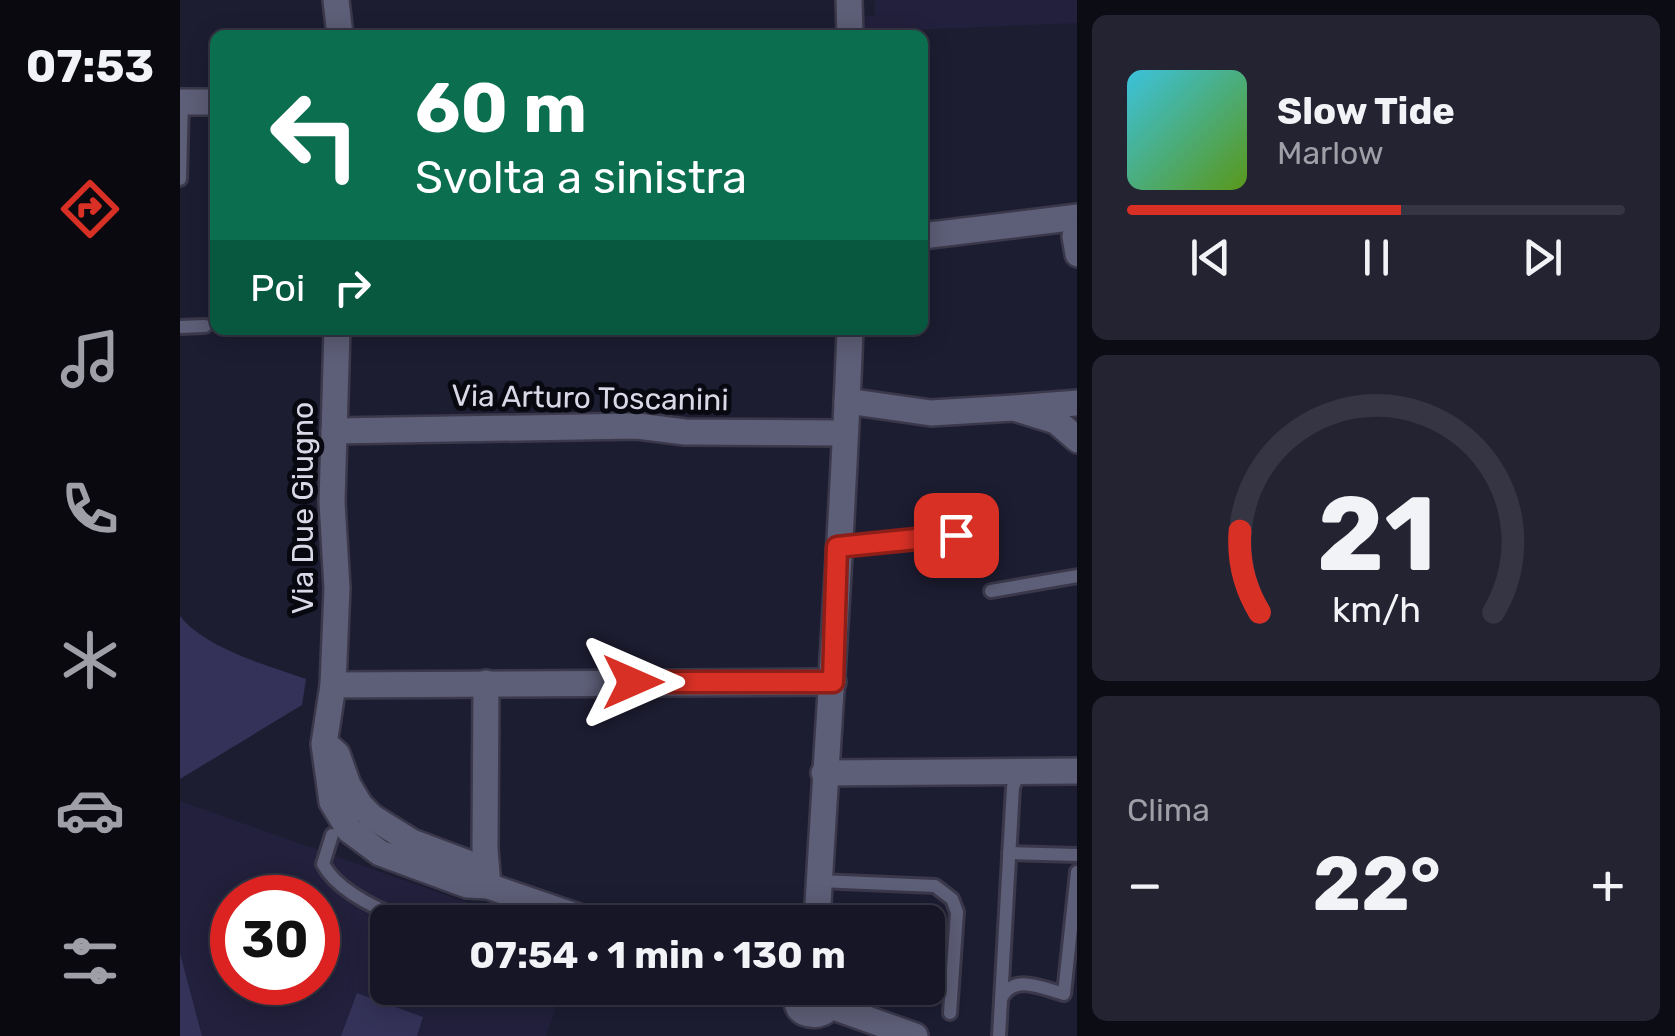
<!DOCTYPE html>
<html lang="it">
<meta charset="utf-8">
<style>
body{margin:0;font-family:Rubik,sans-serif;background:#232332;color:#f1f3f6;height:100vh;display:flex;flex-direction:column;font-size:38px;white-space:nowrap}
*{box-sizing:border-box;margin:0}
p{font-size:32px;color:#9e9fa7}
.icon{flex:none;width:55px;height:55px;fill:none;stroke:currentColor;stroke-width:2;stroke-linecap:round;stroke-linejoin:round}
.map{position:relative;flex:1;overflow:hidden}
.panel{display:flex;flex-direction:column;gap:15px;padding:15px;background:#0c0c15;width:598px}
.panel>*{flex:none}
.hud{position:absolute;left:30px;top:30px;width:718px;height:305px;border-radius:15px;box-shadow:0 5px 25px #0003,0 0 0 2px #353543;background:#0b6e4f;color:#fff;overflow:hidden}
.speed{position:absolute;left:30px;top:875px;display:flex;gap:20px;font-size:50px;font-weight:700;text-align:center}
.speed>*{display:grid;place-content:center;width:130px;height:130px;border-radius:50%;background:#161626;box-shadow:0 5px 25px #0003,0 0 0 2px #353543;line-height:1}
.speed .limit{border:15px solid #d22;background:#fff;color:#111}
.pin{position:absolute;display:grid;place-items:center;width:85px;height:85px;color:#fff;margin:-42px;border-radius:20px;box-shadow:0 5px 15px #0006}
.me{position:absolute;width:110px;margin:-55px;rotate:90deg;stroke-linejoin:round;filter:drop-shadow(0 0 8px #0008)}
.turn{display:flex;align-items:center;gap:35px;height:210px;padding:0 40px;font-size:45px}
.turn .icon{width:130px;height:130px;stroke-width:2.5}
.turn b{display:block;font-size:70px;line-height:85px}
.then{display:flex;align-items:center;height:95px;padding:0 40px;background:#0003;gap:20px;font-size:38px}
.big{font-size:75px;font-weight:700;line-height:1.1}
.panel .tile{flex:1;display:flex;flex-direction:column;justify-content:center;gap:15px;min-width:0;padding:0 35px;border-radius:15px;background:#232332}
.panel .dial{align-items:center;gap:0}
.dial svg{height:260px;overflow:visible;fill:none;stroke:#353543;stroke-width:7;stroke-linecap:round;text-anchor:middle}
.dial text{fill:#f1f3f6;stroke:none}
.song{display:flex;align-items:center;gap:30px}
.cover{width:120px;height:120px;border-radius:15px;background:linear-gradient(135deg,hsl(190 70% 55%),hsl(90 70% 35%))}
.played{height:10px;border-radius:5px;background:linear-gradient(90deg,#d93025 55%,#353543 55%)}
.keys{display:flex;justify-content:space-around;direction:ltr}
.heat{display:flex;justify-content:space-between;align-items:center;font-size:55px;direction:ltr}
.trip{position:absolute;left:190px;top:905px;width:575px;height:100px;border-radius:15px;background:#161626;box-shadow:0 5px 25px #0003,0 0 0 2px #353543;font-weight:700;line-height:100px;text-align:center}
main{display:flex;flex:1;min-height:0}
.tab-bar{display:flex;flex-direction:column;width:180px;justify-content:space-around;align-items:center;background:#09090f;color:#9e9fa7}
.tab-bar .icon{width:70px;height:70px}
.tab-bar .selected{color:#d93025}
.tab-bar b{font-size:45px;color:#f1f3f6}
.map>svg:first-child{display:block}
.built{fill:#22203c;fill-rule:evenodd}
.green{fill:#343258}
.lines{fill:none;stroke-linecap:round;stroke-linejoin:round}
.lane-casing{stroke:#3a384a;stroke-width:18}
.street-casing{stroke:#3a384a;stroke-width:30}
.lane{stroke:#5d5e77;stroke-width:12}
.street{stroke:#5d5e77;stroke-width:25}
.route-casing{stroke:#8d1f18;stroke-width:25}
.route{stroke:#d93025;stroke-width:18}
.labels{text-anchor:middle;stroke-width:10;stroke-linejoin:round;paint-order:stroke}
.street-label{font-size:30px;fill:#d8d8e7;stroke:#080811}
</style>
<main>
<nav class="tab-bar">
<b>07:53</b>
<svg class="icon selected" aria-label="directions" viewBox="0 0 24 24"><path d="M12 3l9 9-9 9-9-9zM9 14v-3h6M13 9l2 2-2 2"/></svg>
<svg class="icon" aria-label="music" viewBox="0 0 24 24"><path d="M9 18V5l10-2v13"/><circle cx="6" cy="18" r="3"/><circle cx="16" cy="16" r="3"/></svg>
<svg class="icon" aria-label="phone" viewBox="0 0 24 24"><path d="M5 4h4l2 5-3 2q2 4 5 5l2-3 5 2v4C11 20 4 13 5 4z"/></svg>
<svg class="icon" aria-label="climate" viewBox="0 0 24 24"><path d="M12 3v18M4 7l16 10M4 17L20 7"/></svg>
<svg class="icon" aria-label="car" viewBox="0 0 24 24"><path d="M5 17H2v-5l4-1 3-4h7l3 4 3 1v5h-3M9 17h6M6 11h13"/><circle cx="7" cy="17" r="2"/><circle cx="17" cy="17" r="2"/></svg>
<svg class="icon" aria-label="filters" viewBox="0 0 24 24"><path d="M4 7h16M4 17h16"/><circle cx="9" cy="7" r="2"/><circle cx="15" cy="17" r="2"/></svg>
</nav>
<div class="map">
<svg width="898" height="1036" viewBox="0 0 898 1036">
<rect width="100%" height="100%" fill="#1d1d32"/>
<!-- built -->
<g class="built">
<polygon points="695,0 897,0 897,23 684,32 683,16 695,16"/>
<path d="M 0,801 L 342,922 L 208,922 L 208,988 L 383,988 L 366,1036 L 22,1036 L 0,953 ZM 52,898 L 138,898 L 138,982 L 52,982 Z"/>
</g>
<!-- green -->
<g class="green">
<path d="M 0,616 C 26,649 87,665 126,679 L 122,705 L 0,779 Z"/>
<polygon points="0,953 22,1036 0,1036"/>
<polygon points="177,993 243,1017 237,1036 161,1036"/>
</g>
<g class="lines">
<!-- lane casing -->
<g class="lane-casing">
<g id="lane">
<polyline points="0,179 2,102"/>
<polyline points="0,327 25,326"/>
<polyline points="660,547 810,531"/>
<polyline points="811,591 898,576"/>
<path d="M 152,835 L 143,864 C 157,891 201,911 230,922"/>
<polyline points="829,853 898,855"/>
<polyline points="639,881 755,886 772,899 777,912 770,1013"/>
<path d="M 821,999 C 833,973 862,988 884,994 L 897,872"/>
<polyline points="819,1036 833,787 840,771"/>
</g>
</g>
<!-- street casing -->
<g class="street-casing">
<g id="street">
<polyline points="156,0 160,35"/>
<polyline points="669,0 670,35"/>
<polyline points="0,102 35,102"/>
<polyline points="742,236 898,217"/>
<polyline points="895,236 898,254"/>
<polyline points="157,330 152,502 157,588 153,685 144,744 152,802 169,830 200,853 287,885 308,886 413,922"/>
<polyline points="667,401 751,413 834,408"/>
<polyline points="898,403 834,408 876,421 898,440"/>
<polyline points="154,431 457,426 505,432 664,433"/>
<polyline points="306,683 305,849 308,886"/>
<polyline points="153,685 653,682"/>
<polyline points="148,746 157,754 168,785 180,805 192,817 232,842 293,865 308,886"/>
<polyline points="644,773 898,771"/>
<path d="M 637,922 C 648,725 663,528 670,330"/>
<path d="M 624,988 C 595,1023 672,1024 642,988"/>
<polyline points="648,1005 735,1036"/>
</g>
</g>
<!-- lane -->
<use href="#lane" class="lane"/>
<!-- street -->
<use href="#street" class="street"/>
</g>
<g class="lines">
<!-- route casing -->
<g class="route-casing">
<polyline id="route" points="453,682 653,682 657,547 776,535"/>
</g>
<!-- route -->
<use href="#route" class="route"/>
</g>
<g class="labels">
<!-- street labels -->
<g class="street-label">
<text transform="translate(410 398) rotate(1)" y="10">Via Arturo Toscanini</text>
<text transform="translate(123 508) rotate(-90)" y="10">Via Due Giugno</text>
</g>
</g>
</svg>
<div class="speed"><div class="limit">30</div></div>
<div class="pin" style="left:776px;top:535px;background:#d93025"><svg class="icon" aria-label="arrive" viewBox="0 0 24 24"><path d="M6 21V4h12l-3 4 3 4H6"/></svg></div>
<svg class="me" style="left:453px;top:682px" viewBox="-20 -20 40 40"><path d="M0-17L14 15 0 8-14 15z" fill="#d93025" stroke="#fff" stroke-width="4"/></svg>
<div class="trip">07:54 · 1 min · 130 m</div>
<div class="hud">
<div class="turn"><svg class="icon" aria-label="left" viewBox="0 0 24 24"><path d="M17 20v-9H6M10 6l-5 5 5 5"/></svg><div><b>60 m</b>Svolta a sinistra</div></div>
<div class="then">Poi<svg class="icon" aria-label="right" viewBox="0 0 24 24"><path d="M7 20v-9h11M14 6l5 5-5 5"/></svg></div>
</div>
</div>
<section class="panel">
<div class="tile">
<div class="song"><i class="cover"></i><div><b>Slow Tide</b><p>Marlow</p></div></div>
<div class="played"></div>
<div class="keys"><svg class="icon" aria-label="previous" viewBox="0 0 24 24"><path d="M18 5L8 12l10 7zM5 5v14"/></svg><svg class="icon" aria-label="pause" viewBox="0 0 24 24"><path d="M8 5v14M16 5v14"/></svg><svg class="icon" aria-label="next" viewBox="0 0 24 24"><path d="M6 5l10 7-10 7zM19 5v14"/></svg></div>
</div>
<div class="tile dial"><svg viewBox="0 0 100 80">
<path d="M14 69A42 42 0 1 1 86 69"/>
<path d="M14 69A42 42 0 0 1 8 44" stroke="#d93025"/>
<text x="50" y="56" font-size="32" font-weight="700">21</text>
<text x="50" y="72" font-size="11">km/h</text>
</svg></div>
<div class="tile"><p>Clima</p>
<div class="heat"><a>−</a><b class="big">22°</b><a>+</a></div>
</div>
</section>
</main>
